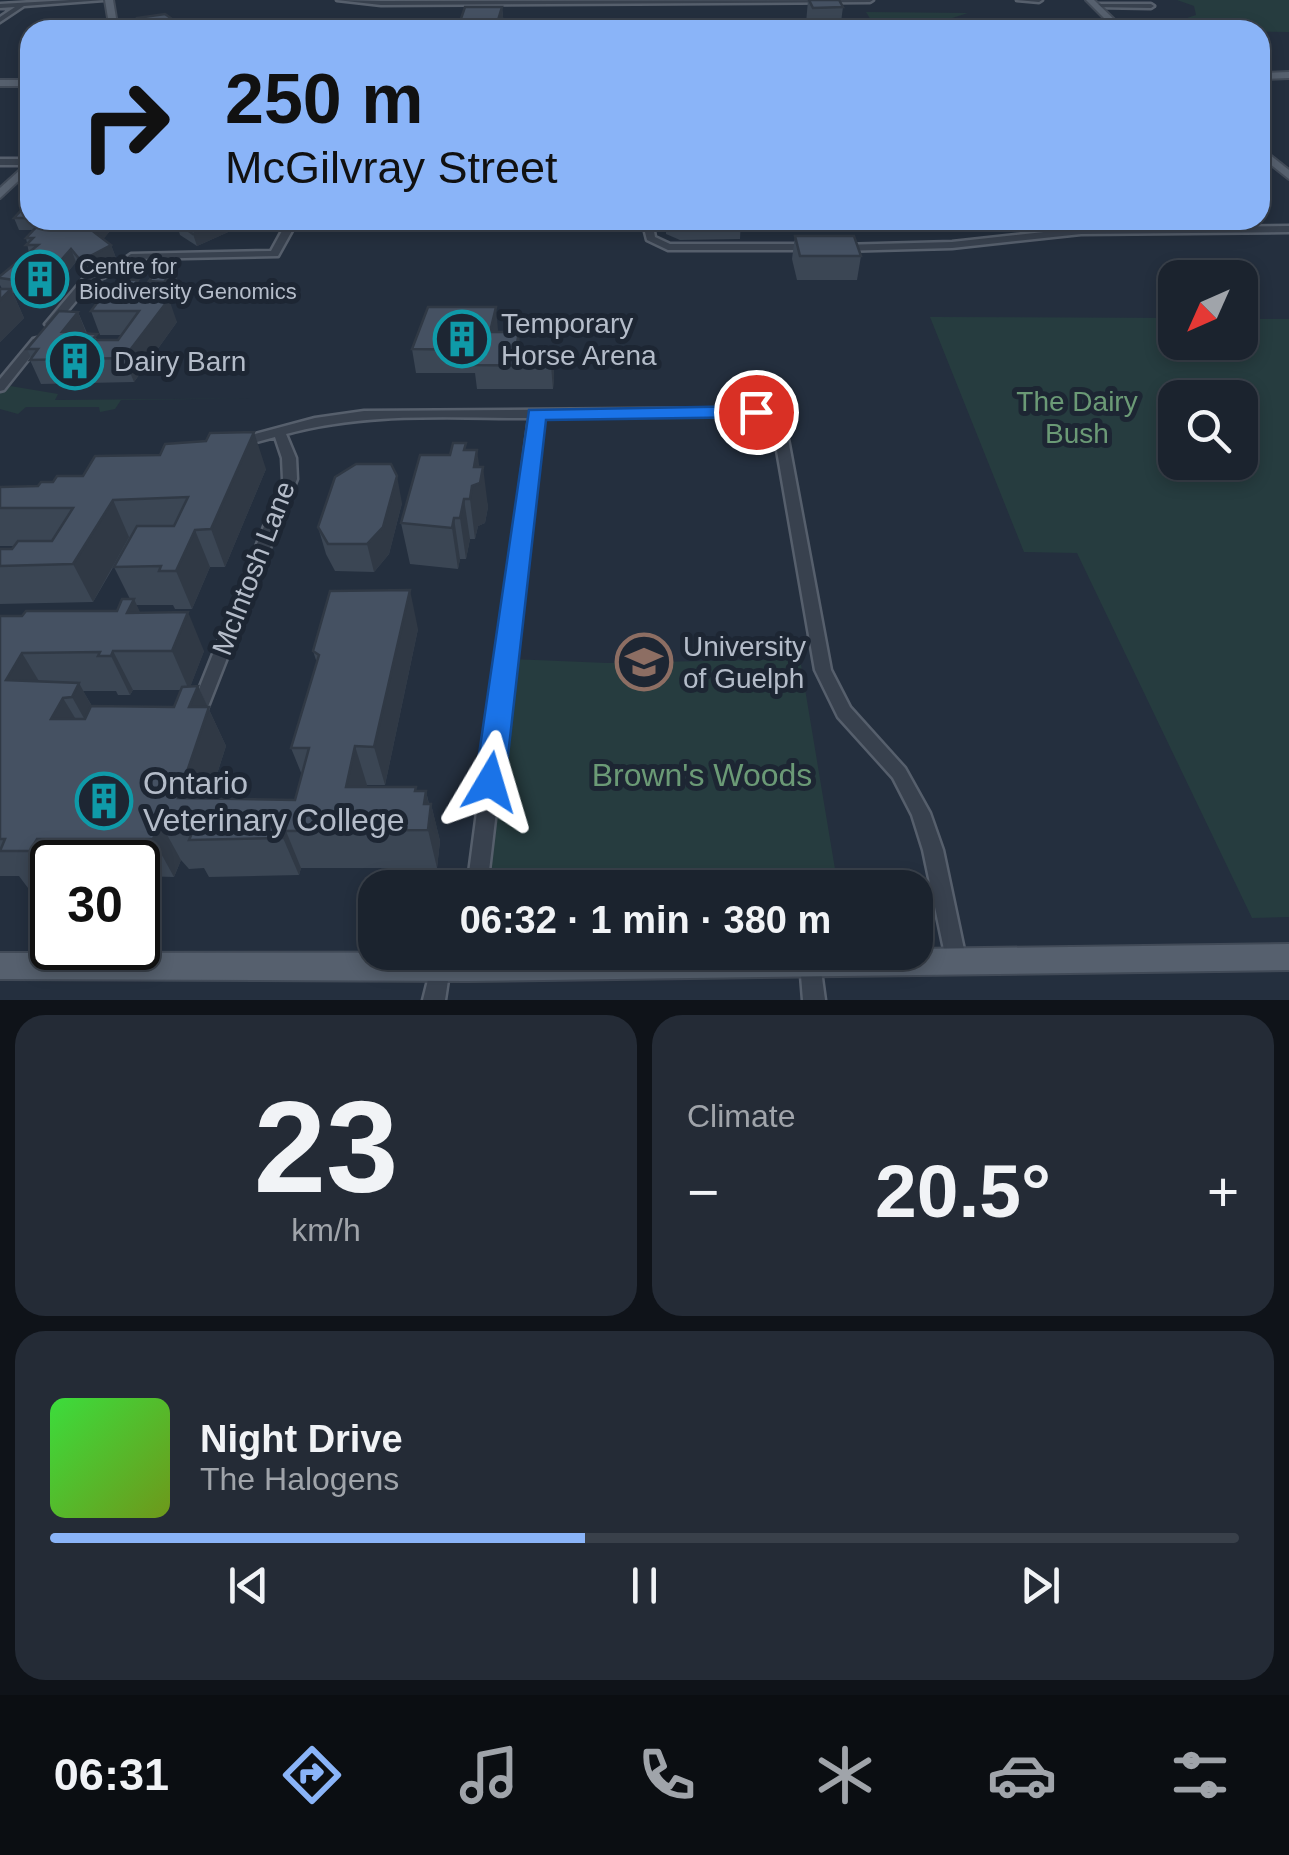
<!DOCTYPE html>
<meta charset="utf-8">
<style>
body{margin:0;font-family:Arial,sans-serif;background:#242b36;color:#f1f3f6;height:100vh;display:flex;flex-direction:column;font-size:38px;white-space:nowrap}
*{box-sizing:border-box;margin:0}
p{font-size:32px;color:#a0a4aa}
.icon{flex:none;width:55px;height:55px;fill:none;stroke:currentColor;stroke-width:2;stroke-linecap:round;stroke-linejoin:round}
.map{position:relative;height:1000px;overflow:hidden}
.drawer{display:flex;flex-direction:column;gap:15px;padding:15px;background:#0f1319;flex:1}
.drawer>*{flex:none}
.hud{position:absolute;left:20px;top:20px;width:1250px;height:210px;border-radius:30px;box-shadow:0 5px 15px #0003,0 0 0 2px #39404a;background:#8ab4f8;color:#111;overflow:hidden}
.needle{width:65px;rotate:225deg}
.controls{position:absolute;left:1158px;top:260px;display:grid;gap:20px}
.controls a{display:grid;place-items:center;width:100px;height:100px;border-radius:20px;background:#1b232e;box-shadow:0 5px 15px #0003,0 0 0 2px #39404a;font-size:50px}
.speed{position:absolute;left:30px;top:840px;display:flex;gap:20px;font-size:50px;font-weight:700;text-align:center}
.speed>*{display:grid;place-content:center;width:130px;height:130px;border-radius:50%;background:#1b232e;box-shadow:0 5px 15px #0003,0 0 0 2px #39404a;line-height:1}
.speed .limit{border:5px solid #111;border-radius:15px;background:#fff;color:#111}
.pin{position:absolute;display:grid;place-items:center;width:85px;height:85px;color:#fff;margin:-42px;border:5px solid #fff;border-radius:50%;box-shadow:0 2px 10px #0007}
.me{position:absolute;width:110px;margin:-55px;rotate:7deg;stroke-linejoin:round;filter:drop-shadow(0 0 8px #0008)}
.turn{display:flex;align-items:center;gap:35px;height:210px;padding:0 40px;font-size:45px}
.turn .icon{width:130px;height:130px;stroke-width:2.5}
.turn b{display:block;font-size:70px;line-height:85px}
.big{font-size:75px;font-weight:600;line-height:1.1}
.drawer .tile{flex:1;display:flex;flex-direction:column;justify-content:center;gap:15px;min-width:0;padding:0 35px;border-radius:30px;background:#242b36}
.drawer .dial{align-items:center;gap:0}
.dial b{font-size:130px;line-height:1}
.song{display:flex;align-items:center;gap:30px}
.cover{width:120px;height:120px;border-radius:15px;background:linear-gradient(135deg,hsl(120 70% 55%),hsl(80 70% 35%))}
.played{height:10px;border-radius:5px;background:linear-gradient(90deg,#8ab4f8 45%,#39404a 45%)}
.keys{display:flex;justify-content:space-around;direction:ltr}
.heat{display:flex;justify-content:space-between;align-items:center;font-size:55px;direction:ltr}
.drawer .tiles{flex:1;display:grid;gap:15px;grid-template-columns:1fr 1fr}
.tile:last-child{grid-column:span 2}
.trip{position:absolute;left:358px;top:870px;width:575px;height:100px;border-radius:30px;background:#1b232e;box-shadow:0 5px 15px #0003,0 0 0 2px #39404a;font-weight:600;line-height:100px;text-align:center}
.menu{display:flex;height:160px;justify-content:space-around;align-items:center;background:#0b0e12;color:#a0a4aa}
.menu .icon{width:70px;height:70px}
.menu .selected{color:#8ab4f8}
.menu b{font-size:45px;color:#f1f3f6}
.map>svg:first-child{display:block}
.green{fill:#263c3f;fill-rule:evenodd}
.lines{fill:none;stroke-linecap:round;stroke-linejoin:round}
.minor-casing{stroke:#565f6c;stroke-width:5}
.major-casing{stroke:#414a57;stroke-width:4}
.minor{fill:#38414e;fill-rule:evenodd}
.major{fill:#56606e;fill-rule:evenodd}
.wall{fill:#3b4654;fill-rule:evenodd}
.shaded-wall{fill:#303945}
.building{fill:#455162;stroke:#303945;stroke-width:2.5}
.route{fill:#1a73e8;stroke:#114b97;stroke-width:2.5}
.labels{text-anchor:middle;stroke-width:10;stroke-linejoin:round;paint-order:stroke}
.far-poi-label{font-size:22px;fill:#b4bcc9;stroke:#1d2633;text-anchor:start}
.poi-label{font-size:28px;fill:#b4bcc9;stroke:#1d2633;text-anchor:start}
.park-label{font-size:28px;fill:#6b9a76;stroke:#1d2633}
.street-label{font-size:28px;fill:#b4bcc9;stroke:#1d2633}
.near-park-label{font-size:32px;fill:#6b9a76;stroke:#1d2633}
.near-poi-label{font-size:32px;fill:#b4bcc9;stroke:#1d2633;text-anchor:start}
</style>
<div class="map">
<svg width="1289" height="1000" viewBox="0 0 1289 1000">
<rect width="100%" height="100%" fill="#242f3e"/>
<!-- green -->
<g class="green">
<polygon points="1177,0 1289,0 1289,32 1136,30 1130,25 1159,25 1156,20 1181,20 1196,15 1194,6"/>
<polygon points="866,12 968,13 946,20 960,30 877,30"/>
<path d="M 930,317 L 1175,318 L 1175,342 L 1240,342 L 1240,319 L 1289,319 L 1289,917 L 1252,918 L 1077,553 L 1024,552 ZM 1175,398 L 1240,398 L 1240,462 L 1175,462 Z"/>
<polygon points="10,386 58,394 55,400 282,398 121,400 115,409 100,412 99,407 26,407 18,414 0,409 0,393"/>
<polygon points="512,659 606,663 800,659 838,887 486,888"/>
</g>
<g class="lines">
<!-- minor casing -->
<g class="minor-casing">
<g id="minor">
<polygon points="70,0 104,0 24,6 0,22 0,17 15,7 0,8 0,4"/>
<polygon points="337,0 381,1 873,0 870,2 381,5"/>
<polygon points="1017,0 1042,0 1039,2"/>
<polygon points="1097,4 1151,4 1154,6 1151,8 1095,7"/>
<rect x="0" y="159" width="30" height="6"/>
<polygon points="288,220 298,220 278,256 137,259 122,270 91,283 55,326 47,326 45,324 83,279 114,266 131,254 271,251"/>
<polygon points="642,220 652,220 655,237 670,244 808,244 813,247 808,250 668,250 647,240"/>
<polygon points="1289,226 1289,232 1081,234 952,248 840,251 835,248 840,245 952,242 1081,228"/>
<polygon points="37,338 43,341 4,390 0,391 0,379 33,339"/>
<path d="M 777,408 L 783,412 L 831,670 L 850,707 L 905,768 L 930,813 L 943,850 L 966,959 L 963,966 L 956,969 L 949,966 L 946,959 L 923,850 L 912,815 L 893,778 L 838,717 L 815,670 L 771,416 L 542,417 L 487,888 L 467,888 L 529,418 C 448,418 365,412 286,434 L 296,458 L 297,479 L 209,704 L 207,709 L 201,711 L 195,709 L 193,704 L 283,479 L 282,458 L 275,437 L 238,447 L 233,446 L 232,443 L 233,440 L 315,418 L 364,411 Z"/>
<polygon points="810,953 817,956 820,963 825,1000 803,1000 800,963 803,956"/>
<polygon points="440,957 447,960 450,967 445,1000 423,1000 433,960"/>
</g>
</g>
<!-- major casing -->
<g class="major-casing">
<g id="major">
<polygon points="105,0 113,0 118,30 110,30"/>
<polygon points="1086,0 1094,0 1125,30 1116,30"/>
<polygon points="1289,72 1289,78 1260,79 1260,73"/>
<rect x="0" y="80" width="30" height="6"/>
<polygon points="1260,147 1289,170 1289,179 1260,156"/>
<polygon points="30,161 30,170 0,198 0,188"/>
<polygon points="1289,944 1289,970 467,981 0,979 0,953 915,952 915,949"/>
</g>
</g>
<!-- minor -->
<use href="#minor" class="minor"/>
<!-- major -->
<use href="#major" class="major"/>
</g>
<!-- wall -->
<g class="wall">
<polygon points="808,0 839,0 843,7 840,30 785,30 786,27 806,23"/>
<polygon points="502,7 504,26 503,30 457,30"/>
<polygon points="1175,20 1211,30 1172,30"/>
<polygon points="30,196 30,220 128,220 119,232 110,231 103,239 111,245 116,258 86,274 76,262 45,299 24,299 21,294 13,293 24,318 0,342 0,289 2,289 0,285 0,276 29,253 26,238 33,230 19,230 14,218 25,206"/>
<polygon points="255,220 197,246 180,235 176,222"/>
<polygon points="666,220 741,220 740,239 680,240 666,234"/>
<polygon points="1017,220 1052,220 1051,224 1021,226"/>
<polygon points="795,236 861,256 857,280 797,280 792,259"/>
<polygon points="149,281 178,281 168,294 153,293"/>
<polygon points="109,291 142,292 139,296 151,295 152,298 177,322 134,382 41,384 30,360 31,358 27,349 78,312 87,333 99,340 118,340 122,335 100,335 91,311 112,298"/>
<polygon points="498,332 521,354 553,354 554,378 553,389 477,389 475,373 416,373 412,349"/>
<polygon points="450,455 480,467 488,507 485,523 478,526 475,539 470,539 466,559 460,559 458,569 410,564 401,523"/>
<path d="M 266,469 L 225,567 L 210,567 L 192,609 L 175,609 L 173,605 L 136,605 L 140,613 L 204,651 L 190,687 L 198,686 L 226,746 L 209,799 L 295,800 L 302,775 L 291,748 L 317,663 L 313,651 L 418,629 L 385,785 L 367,785 L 366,787 L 426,791 L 429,804 L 431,804 L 440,841 L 437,868 L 301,868 L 299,875 L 209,877 L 204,868 L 189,869 L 181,860 L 174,877 L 138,876 L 138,862 L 52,862 L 52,888 L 28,888 L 19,876 L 0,876 L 0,616 L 117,611 L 130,599 L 114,567 L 131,537 L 93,602 L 0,604 L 0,549 L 12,549 L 14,546 L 0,546 L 0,487 L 38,486 ZM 133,690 L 181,690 L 174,707 L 92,706 L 83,691 L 116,691 L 118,695 L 130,695 Z"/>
<polygon points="402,503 389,554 374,572 335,571 326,554 318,527"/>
</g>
<!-- shaded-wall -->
<g class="shaded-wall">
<polygon points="502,7 504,26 503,30 499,30 498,20"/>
<polygon points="104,220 106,220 110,231 99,245 94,232"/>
<polygon points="115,220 128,220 119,232"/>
<polygon points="223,220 255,220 197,246 193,234"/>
<polygon points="111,245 116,258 86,274 81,261"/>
<polygon points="71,249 76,262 45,299 39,285"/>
<polygon points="174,269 178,281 168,294 164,282"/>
<polygon points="138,280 142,292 132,304 128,292"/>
<polygon points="11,289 24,318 0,342 0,300"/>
<polygon points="151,295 157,314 169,299 177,322 134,382 124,358"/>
<polygon points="496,307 498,330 493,355 490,332"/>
<polygon points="78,312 87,335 62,332"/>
<polygon points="519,332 521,355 515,354"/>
<polygon points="553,354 554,378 553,389 551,366"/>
<polygon points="254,432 266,469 225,567 211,529"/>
<polygon points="477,450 481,478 483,467 488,507 485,523 478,526 475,539 470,499"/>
<polygon points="397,476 402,503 389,554 374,572 367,544"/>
<polygon points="464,499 470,539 466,559 460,518"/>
<polygon points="113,500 129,537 93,602 73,564"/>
<polygon points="454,518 460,559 458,569 452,528"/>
<polygon points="195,530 210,567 192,609 176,571"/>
<polygon points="410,590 418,629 385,785 374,747"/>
<polygon points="134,599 152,638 127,613"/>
<polygon points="188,612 204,651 189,690 172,651"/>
<polygon points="113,651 133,690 130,695 111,656"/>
<polygon points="22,653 45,691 6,680"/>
<polygon points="79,683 100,721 94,736 72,697"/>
<polygon points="198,686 226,746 197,836 178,798 189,707"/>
<polygon points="63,698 86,736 51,719"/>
<polygon points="355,746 367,785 358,825 346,787"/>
<polygon points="426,791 430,810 431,804 440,841 437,868 428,830 424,804"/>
<polygon points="160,822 181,860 174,877 153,839"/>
<polygon points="286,831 301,868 299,875 283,838"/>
<polygon points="37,839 54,862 52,862 52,881 30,851"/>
</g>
<!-- building -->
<g class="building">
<polygon points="809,0 839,0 843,7 813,8"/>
<polygon points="465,7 502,7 498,20 479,20 477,30 457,30"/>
<polygon points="165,14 172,19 176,30 140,30 137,18"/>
<polygon points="1175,20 1197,20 1211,30 1188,30"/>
<polygon points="799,22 830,27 832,30 787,30 786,27"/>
<polygon points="30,196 30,218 14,218 25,206"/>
<polygon points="43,220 104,220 94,232 111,245 81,261 71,249 39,285 18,285 21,281 0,278 0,276 38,245 26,245 33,238 26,238"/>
<polygon points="181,220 223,220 193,234 176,222"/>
<polygon points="795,236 854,236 861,256 800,256"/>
<polygon points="159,268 174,269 164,282 149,281"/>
<polygon points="120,279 138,280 128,292 109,291"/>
<polygon points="0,289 11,289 0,300"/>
<polygon points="151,295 148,298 169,299 124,358 30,360 38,349 27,349 59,311 78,312 62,332 97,334 92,340 118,340 139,311 91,311 100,299"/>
<polygon points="428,307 496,307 490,332 519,332 515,354 553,354 551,366 474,365 477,350 412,349"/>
<polygon points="254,432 211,529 195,530 176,571 159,571 161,566 114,567 137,526 174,526 188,497 113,500 73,564 0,566 0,549 12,549 18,541 52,541 73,508 0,508 0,487 38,486 41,482 53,482 57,476 83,476 95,456 160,455 165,444 206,441 210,433"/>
<polygon points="453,443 466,443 464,450 477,450 474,467 483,467 480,483 472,486 470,499 464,499 460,518 454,518 452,528 401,523 420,455 450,455"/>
<polygon points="356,464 391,464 397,476 383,527 367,544 328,544 318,527 335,477"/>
<polygon points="410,590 374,747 355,746 346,787 416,787 415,791 426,791 424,804 431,804 428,830 286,831 283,838 189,840 193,831 168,831 160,822 153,839 37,839 30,851 0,851 5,839 0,839 0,616 22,616 26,611 117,611 122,599 134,599 127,613 188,612 172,651 113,651 111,656 98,656 100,652 22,653 6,680 79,683 72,697 63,698 51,719 85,719 91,706 174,707 182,687 198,686 189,707 209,707 178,798 295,800 309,748 291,748 319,655 313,651 330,591"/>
</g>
<!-- route -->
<polygon class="route" points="756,406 766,412 763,417 546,420 505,782 501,791 490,795 480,791 475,782 529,410"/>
<!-- icons -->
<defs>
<g id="building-ring" transform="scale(2.875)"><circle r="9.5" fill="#1d2633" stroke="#0f9aa8" stroke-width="1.5"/><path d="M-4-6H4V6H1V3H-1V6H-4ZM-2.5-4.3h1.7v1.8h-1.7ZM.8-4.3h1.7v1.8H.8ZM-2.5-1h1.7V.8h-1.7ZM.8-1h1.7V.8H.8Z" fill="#0f9aa8"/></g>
<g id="university-ring" transform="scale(2.875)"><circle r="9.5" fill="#1d2633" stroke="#8d6e63" stroke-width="1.5"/><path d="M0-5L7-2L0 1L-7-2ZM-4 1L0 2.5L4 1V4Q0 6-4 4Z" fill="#8d6e63"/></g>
</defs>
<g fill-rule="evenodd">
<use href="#building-ring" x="40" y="279"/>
<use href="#building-ring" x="462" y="339"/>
<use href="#building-ring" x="75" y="361"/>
<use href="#university-ring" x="644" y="662"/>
<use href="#building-ring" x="104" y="801"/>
</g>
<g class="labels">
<!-- far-poi labels -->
<g class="far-poi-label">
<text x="79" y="274">Centre for<tspan x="79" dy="25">Biodiversity Genomics</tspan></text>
</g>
<!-- poi labels -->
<g class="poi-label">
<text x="501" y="333">Temporary<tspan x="501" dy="32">Horse Arena</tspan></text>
<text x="114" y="371">Dairy Barn</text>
<text x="683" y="656">University<tspan x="683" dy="32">of Guelph</tspan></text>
</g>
<!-- park labels -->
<g class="park-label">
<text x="1077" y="411">The Dairy<tspan x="1077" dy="32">Bush</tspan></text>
</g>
<!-- street labels -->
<g class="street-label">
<text transform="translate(253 568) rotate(-69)" y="10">McIntosh Lane</text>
</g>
<!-- near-park labels -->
<g class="near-park-label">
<text x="702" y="786">Brown's Woods</text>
</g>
<!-- near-poi labels -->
<g class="near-poi-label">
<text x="143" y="794">Ontario<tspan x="143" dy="37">Veterinary College</tspan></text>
</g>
</g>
</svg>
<div class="controls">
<a><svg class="needle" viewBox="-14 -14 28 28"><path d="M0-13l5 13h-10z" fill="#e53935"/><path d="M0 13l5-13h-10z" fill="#a0a4aa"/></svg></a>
<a><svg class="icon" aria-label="search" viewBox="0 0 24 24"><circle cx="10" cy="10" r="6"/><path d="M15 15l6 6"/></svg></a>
</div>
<div class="speed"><div class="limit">30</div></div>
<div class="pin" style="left:756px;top:412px;background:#d93025"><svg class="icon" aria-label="arrive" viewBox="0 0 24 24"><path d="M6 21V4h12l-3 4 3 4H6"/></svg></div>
<svg class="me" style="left:490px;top:782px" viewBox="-20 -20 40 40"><path d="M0-17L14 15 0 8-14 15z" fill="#1a73e8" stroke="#fff" stroke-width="4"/></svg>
<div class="trip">06:32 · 1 min · 380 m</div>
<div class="hud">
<div class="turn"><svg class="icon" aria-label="right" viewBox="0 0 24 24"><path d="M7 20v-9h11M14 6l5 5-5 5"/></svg><div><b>250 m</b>McGilvray Street</div></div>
</div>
</div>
<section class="drawer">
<div class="tiles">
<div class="tile dial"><b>23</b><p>km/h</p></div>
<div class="tile"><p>Climate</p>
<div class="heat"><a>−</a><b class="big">20.5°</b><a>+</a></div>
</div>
<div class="tile">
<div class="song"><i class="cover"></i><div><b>Night Drive</b><p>The Halogens</p></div></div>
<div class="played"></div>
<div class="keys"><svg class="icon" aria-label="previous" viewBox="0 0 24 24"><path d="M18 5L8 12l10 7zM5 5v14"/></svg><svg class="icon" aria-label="pause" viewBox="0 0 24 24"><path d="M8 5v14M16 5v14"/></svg><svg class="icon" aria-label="next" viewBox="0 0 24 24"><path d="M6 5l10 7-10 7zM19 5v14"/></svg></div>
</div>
</div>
</section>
<nav class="menu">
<b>06:31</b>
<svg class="icon selected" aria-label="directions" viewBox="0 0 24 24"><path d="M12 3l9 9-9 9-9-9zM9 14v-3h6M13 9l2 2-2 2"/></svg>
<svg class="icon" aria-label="music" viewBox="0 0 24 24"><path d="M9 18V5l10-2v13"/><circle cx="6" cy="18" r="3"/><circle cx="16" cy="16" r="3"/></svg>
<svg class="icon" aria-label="phone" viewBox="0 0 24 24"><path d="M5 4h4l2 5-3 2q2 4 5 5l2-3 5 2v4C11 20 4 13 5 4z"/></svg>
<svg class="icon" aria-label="climate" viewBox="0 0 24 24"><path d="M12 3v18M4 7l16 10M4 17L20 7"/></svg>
<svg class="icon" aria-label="car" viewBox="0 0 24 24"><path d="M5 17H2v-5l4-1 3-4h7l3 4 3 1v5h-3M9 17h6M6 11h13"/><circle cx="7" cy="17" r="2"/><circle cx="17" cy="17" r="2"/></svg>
<svg class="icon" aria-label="filters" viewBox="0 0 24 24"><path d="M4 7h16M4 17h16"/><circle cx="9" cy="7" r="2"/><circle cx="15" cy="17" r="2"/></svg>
</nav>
